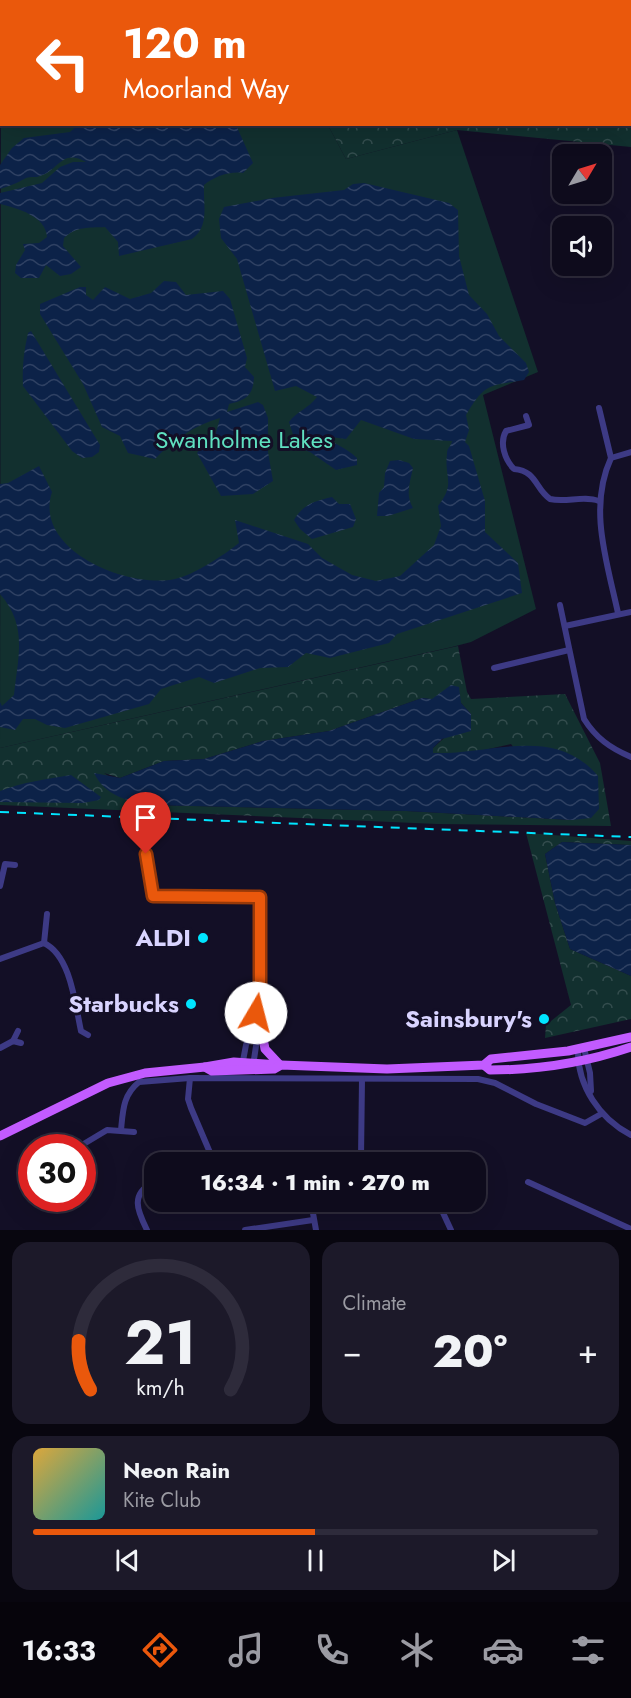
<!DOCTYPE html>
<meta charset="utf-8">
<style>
body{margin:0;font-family:Jost,sans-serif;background:#1c1929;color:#f1f3f6;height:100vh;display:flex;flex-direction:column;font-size:22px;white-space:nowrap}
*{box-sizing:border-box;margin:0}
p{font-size:20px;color:#9b9ba3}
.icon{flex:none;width:33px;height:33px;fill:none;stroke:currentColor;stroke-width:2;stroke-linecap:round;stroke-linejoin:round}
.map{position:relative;height:1230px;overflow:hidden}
.drawer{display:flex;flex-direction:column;gap:12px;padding:12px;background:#08060f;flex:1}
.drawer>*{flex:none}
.hud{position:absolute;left:0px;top:0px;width:632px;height:126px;box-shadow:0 6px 24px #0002,0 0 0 2px #2e2b3b;background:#ea580c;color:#fff;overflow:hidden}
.needle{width:39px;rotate:52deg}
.controls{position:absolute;left:552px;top:144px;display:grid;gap:12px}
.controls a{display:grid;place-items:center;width:60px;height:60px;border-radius:12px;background:#0e0b1c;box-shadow:0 6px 24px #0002,0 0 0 2px #2e2b3b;font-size:30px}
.speed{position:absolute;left:18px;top:1134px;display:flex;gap:12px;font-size:30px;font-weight:700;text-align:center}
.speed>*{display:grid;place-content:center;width:78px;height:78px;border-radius:50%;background:#0e0b1c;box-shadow:0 6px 24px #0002,0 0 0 2px #2e2b3b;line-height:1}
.speed .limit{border:9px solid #d22;background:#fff;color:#111}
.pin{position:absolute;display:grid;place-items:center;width:51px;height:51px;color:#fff;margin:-62px -26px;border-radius:50% 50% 50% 0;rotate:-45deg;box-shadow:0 0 6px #0007}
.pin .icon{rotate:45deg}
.me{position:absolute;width:66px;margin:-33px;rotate:8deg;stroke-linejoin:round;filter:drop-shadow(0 0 4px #0008)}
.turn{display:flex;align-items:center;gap:21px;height:126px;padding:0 24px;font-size:27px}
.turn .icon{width:78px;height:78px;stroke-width:2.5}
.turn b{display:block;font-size:42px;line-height:51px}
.big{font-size:45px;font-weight:800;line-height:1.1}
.drawer .tile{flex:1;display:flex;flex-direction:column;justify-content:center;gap:9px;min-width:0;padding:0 21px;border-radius:18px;background:#1c1929}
.drawer .dial{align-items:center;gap:0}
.dial svg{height:156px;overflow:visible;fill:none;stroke:#2e2b3b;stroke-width:7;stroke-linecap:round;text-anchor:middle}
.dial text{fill:#f1f3f6;stroke:none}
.song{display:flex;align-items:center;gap:18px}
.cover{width:72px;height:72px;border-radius:9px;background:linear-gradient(135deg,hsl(40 70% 55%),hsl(180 70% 35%))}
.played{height:6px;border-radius:3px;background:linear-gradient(90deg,#ea580c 50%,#2e2b3b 50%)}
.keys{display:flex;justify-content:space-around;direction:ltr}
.heat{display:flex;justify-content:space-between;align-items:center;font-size:33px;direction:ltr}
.drawer .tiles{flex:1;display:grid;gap:12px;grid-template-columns:1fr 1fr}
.tile:last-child{grid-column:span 2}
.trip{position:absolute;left:144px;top:1152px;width:342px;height:60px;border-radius:18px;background:#0e0b1c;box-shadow:0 6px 24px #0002,0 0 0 2px #2e2b3b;font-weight:800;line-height:60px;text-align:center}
.tabs{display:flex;height:96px;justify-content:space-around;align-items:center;background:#06040b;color:#9b9ba3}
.tabs .icon{width:42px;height:42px}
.tabs .current{color:#ea580c}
.tabs b{font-size:27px;color:#f1f3f6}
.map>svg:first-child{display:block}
.green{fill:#12302f}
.forest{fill:url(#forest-crowns);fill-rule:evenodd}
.water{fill:url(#water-waves)}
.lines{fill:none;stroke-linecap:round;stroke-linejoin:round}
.stream{stroke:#0c2248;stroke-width:2}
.street{stroke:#3d3a85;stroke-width:6}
.primary{stroke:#c25bff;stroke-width:9}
.rail{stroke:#00e5ff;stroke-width:2;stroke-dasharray:9 8;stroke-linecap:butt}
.route-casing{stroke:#983908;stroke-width:15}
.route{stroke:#ea580c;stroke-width:10}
.poi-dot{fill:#00e5ff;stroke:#130f26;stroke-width:2}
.labels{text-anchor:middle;stroke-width:6;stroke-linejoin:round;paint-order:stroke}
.park-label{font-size:24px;fill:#5fe0c0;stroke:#130f26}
.poi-label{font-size:24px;font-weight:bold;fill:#d9d4ff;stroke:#130f26;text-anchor:end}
</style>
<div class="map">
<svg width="631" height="1230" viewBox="0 0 631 1230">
<defs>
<pattern id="forest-crowns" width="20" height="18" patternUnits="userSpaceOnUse" patternTransform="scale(1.5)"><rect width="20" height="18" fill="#12302f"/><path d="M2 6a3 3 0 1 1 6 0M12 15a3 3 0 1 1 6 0" fill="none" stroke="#344d4e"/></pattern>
<pattern id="water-waves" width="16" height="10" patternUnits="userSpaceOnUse" patternTransform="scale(1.5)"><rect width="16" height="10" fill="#0c2248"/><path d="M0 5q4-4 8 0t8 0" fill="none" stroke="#2f4163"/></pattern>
</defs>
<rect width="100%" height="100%" fill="#130f26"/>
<!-- green -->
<polygon class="green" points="1,26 2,124 328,125 346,159 457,130 538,372 483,395 536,609 471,642 452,647 0,748"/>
<!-- forest -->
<g class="forest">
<polygon points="233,0 631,0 631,147 457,130 346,159 328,125 630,124 630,2 226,2"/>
<path d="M 458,646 L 467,692 L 471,699 L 565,694 L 600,763 L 611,826 L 438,824 L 0,805 L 0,748 ZM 422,698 L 461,703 L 471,714 L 433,748 L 433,753 L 466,754 L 511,744 L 572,820 L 406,811 L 150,805 L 104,773 L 120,778 L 164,761 L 204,759 L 263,741 L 329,731 Z"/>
<polygon points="526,833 631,841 631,845 562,842 545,854 555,903 570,949 631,976 631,1019 545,1038 546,1025 571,1005"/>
</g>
<!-- water -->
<g class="water">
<path d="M 78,125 L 236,125 L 253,163 L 243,173 C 229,171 214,177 204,185 C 203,205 210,226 192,239 L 119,256 L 118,242 L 105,227 C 88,228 77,226 64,238 L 63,246 L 81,267 L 71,274 L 60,276 L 46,265 L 39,278 L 21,278 L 15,273 L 16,265 L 25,250 L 23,244 L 39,243 L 47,237 C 46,216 17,208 0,204 L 0,193 L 42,183 L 60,167 L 73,162 L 86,162 C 62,148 59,170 40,176 C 36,178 31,176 26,178 C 17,183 10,186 0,189 L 0,165 L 12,148 L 24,138 L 70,132 Z"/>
<path d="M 364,183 L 449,203 L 458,210 L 459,256 L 469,295 L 487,314 L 499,336 L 526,363 L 529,372 L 524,380 C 489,386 485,383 466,415 L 469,430 L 465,442 L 469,446 L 485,501 L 485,532 L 518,563 L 522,593 L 397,634 L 389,643 L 330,658 L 306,653 L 288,667 L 260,668 L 214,683 L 199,677 L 161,689 L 149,704 L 65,728 L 47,725 L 35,719 L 23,719 L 15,730 L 0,727 L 0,702 L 2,706 L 14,695 C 18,656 28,626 0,594 L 0,484 L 8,483 L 39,466 L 52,492 C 33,550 127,589 175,579 C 194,575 224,555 239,543 L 235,520 L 308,544 L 322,558 L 352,575 L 376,581 L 400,576 L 434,545 L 441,526 L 438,506 C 456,483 444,478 447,454 C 447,447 451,447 452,441 L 414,439 L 361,420 L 346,439 L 323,436 C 334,444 347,448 357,458 L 357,465 L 336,470 L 310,452 L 297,447 L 289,422 C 296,412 309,408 317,397 L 296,386 L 275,391 L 237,259 L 221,238 L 219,219 L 224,207 L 272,198 L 344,190 L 353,184 Z"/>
<path d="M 164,281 L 176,282 L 186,295 L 223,291 L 230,299 L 247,358 L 245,367 L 254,377 C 253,396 246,400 229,404 L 227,412 L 258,402 L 263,405 L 268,418 L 268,452 L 273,481 L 253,494 L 221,496 L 197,453 L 200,449 L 210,445 L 215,436 L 220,418 C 195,425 173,440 155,459 L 128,453 L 120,436 L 102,427 L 83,384 L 40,314 L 40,304 L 80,287 L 86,287 L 86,295 L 93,300 L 105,287 L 130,299 L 151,293 Z"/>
<path d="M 31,331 L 100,445 L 99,452 L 92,457 L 82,458 L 72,451 L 23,386 C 22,366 24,351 28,333 Z"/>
<path d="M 399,460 L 409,463 L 413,468 C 410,482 405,495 413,508 L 388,516 L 377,516 L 379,493 L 384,487 L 385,473 L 390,461 Z"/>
<path d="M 332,497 L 339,504 L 350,504 L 356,519 L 353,527 L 312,539 L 300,529 L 294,520 C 303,504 315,501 332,497 Z"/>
<path d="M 451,685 L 459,687 L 461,703 L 471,714 L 471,731 L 442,739 L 433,748 L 433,753 C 491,755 554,724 598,776 L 599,809 L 591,818 L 572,820 L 406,811 L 150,805 C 128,801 105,796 94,773 L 120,778 L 164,761 L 204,759 L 263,741 L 329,731 L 422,698 L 432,699 Z"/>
<path d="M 71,775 L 101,797 L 99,800 L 83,803 L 0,802 L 0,791 C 23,782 47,779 71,775 Z"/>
<polygon points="562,842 631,845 631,976 570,949 555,903 545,854"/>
</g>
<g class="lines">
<!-- stream -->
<polyline class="stream" points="0,59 2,59"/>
<!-- street -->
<g class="street">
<polyline points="599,408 611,458"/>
<path d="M 526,416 L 529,425 L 506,431 C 499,443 505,460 514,469 C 537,471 535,489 550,499 C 566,503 583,495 599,501"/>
<path d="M 560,605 L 584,719 C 596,738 610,748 631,757"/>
<path d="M 618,613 C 607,562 588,508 611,458 L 631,452"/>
<polyline points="565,626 631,612"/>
<polyline points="494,668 569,650"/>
<polyline points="146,853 153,896 260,897 261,1013 253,1066"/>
<polyline points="0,886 5,864 15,865"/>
<polyline points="44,943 47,914"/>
<path d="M 0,959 L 44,943 C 71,956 75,1004 81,1031 L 88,1035"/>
<polyline points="13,1041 18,1031"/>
<polyline points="0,1048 13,1041 21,1043"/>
<polyline points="584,1048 590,1073 591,1091"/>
<path d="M 578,1049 C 577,1086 600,1119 631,1135"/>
<polyline points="242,1066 246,1045 260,1007"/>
<polyline points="190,1078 188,1099 191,1108 214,1162"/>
<path d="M 121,1130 C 123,1110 123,1095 139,1082 L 190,1078 L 478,1079 L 495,1083 L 536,1104 L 585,1123 L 601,1114"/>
<polyline points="77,1148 107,1130 134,1132"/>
<polyline points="361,1158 362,1079"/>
<polyline points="326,1162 405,1155 421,1162"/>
<polyline points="528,1182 631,1229"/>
<polyline points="311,1202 316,1230"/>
<polyline points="438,1202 451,1230"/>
<path d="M 147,1230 C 137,1210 130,1194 154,1182"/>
<polyline points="245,1230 313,1220"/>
</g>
<!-- primary -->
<g class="primary">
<polyline points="260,1022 265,1049 279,1064"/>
<path d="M 484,1065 L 490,1070 C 540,1070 584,1063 631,1047"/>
<polyline points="205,1067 234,1062 280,1065"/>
<polyline points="0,1136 108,1083 145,1073 205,1067 212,1071 274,1069 281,1065 387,1069 484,1065 491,1059 568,1051 631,1037"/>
</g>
<!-- rail -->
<polyline class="rail" points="0,812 631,837"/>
</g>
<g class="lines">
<!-- route casing -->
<g class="route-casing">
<polyline id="route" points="146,854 153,896 260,897 260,1007 256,1013"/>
</g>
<!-- route -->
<use href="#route" class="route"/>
</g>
<!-- markers -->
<g class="poi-dot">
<circle cx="203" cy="938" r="6"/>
<circle cx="191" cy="1004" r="6"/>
<circle cx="544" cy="1019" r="6"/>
</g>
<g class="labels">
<!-- park labels -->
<g class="park-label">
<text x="244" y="448">Swanholme Lakes</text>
</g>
<!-- poi labels -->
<g class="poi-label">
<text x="191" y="946">ALDI</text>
<text x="179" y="1012">Starbucks</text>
<text x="532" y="1027">Sainsbury's</text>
</g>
</g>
</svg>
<div class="controls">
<a><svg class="needle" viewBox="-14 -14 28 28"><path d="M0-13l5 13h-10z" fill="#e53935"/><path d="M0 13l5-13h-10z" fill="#9b9ba3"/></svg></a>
<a><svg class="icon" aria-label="sound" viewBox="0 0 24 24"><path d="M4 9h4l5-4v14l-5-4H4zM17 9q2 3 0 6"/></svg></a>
</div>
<div class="speed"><div class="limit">30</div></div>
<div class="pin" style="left:146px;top:854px;background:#d93025"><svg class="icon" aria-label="arrive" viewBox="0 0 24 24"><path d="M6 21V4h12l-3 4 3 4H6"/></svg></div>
<svg class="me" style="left:256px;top:1013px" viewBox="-20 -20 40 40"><circle r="19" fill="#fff"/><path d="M0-13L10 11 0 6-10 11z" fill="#ea580c"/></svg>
<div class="trip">16:34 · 1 min · 270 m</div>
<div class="hud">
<div class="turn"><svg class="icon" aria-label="left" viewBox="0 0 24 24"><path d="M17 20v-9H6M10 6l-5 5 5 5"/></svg><div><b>120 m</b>Moorland Way</div></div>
</div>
</div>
<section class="drawer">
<div class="tiles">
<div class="tile dial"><svg viewBox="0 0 100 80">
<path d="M14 69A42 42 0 1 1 86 69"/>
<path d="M14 69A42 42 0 0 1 8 44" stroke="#ea580c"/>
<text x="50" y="56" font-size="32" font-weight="700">21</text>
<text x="50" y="72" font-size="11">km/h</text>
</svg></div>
<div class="tile"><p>Climate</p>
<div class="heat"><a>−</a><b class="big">20°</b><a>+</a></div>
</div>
<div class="tile">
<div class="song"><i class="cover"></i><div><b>Neon Rain</b><p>Kite Club</p></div></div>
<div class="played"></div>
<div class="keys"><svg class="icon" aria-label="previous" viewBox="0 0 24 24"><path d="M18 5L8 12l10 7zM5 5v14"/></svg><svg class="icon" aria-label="pause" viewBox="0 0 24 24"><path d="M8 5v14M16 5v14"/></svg><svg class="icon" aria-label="next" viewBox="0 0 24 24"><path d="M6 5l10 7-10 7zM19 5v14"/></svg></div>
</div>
</div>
</section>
<nav class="tabs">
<b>16:33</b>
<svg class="icon current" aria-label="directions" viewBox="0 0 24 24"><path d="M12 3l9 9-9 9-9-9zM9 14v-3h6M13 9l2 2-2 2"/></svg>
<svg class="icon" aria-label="music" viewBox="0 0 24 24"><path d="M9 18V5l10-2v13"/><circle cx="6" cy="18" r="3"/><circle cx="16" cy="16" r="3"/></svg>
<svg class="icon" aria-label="phone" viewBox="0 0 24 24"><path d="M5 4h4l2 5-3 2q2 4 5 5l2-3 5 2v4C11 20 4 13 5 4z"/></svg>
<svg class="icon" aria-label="climate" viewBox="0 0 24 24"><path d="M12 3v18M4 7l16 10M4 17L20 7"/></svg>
<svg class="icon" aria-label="car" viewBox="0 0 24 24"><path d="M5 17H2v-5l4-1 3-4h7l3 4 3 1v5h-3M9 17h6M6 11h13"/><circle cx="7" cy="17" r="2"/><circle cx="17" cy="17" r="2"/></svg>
<svg class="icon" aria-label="filters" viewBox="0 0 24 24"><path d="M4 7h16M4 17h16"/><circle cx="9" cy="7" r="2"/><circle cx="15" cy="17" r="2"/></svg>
</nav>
